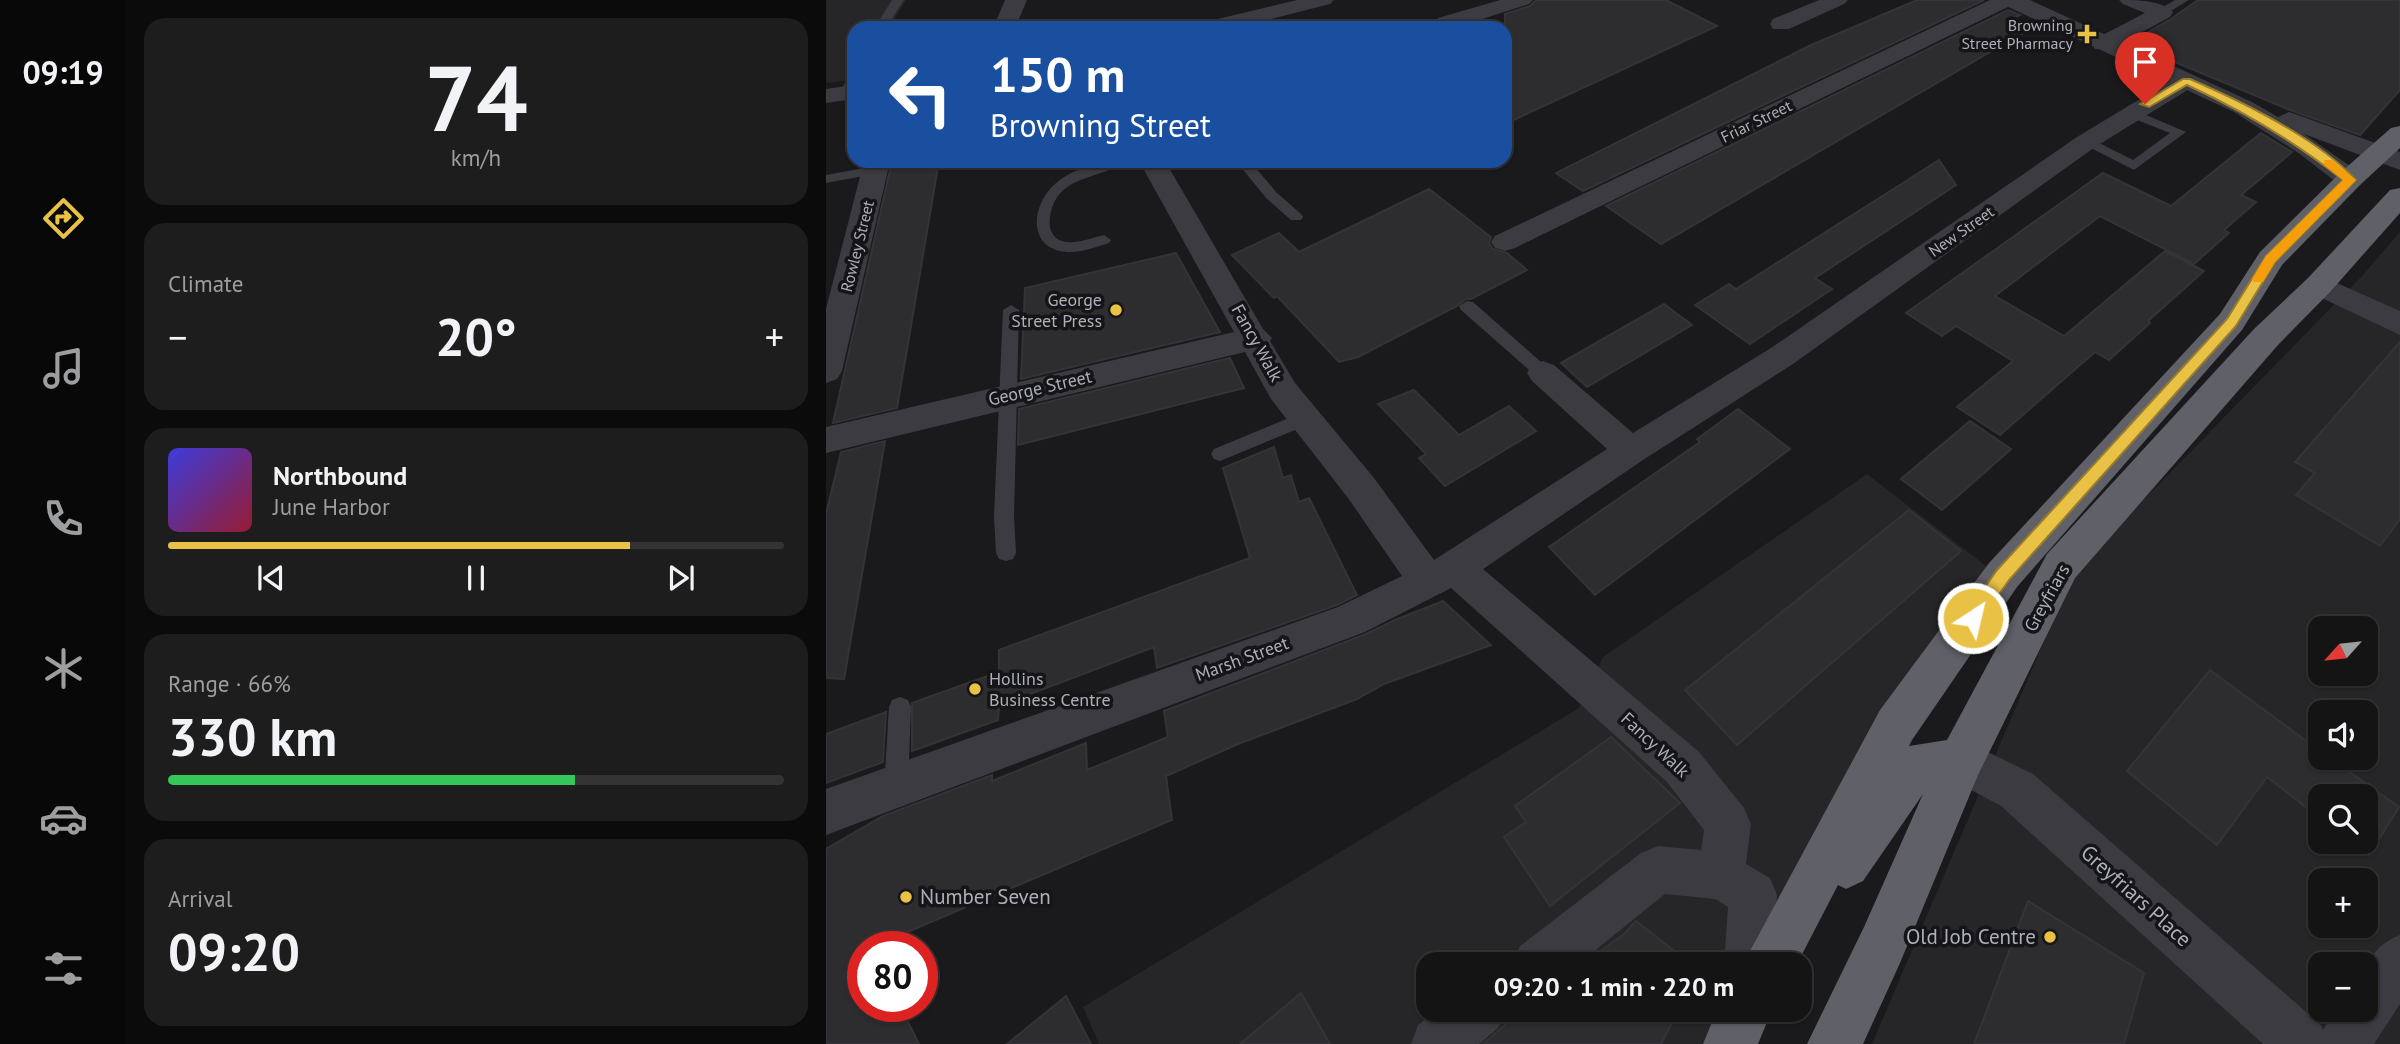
<!DOCTYPE html>
<meta charset="utf-8">
<style>
body{margin:0;font-family:"PT Sans",sans-serif;background:#1d1d1e;color:#f1f3f6;height:100vh;display:flex;flex-direction:column;font-size:26px;white-space:nowrap}
*{box-sizing:border-box;margin:0}
p{font-size:23px;color:#9d9ea0}
.icon{flex:none;width:38px;height:38px;fill:none;stroke:currentColor;stroke-width:2;stroke-linecap:round;stroke-linejoin:round}
.map{position:relative;flex:1;overflow:hidden}
.panel{display:flex;flex-direction:column;gap:18px;padding:18px;background:#0b0b0c;width:700px}
.panel>*{flex:none}
.top-card{position:absolute;left:21px;top:21px;width:665px;height:147px;border-radius:21px;box-shadow:0 2px 5px #0004,0 0 0 2px #333334;background:#1a4fa0;color:#fff;overflow:hidden}
.needle{width:46px;rotate:243deg}
.tools{position:absolute;left:1482px;top:616px;display:grid;gap:14px}
.tools a{display:grid;place-items:center;width:70px;height:70px;border-radius:14px;background:#141415;box-shadow:0 2px 5px #0004,0 0 0 2px #333334;font-size:35px}
.speed{position:absolute;left:21px;top:931px;display:flex;gap:14px;font-size:35px;font-weight:700;text-align:center}
.speed>*{display:grid;place-content:center;width:91px;height:91px;border-radius:50%;background:#141415;box-shadow:0 2px 5px #0004,0 0 0 2px #333334;line-height:1}
.speed .limit{border:10px solid #d22;background:#fff;color:#111}
.pin{position:absolute;display:grid;place-items:center;width:60px;height:60px;color:#fff;margin:-72px -30px;border-radius:50% 50% 50% 0;rotate:-45deg;box-shadow:0 0 7px #0007}
.pin .icon{rotate:45deg}
.me{position:absolute;width:77px;margin:-38px;rotate:35deg;stroke-linejoin:round;filter:drop-shadow(0 0 5px #0008)}
.turn{display:flex;align-items:center;gap:24px;height:147px;padding:0 28px;font-size:32px}
.turn .icon{width:91px;height:91px;stroke-width:2.5}
.turn b{display:block;font-size:49px;line-height:60px}
.big{font-size:52px;font-weight:600;line-height:1.1}
.panel .card{flex:1;display:flex;flex-direction:column;justify-content:center;gap:10px;min-width:0;padding:0 24px;border-radius:21px;background:#1d1d1e}
.panel .dial{align-items:center;gap:0}
.dial b{font-size:91px;line-height:1}
.song{display:flex;align-items:center;gap:21px}
.cover{width:84px;height:84px;border-radius:10px;background:linear-gradient(135deg,hsl(240 70% 55%),hsl(350 70% 35%))}
.played{height:7px;border-radius:4px;background:linear-gradient(90deg,#e8c145 75%,#333334 75%)}
.keys{display:flex;justify-content:space-around;direction:ltr}
.heat{display:flex;justify-content:space-between;align-items:center;font-size:38px;direction:ltr}
.charge{height:10px;border-radius:5px;background:linear-gradient(90deg,#34c759 66%,#333334 0)}
.trip{position:absolute;left:590px;top:952px;width:396px;height:70px;border-radius:21px;background:#141415;box-shadow:0 2px 5px #0004,0 0 0 2px #333334;font-weight:600;line-height:70px;text-align:center}
main{display:flex;flex:1;min-height:0}
.menu{display:flex;flex-direction:column;width:126px;justify-content:space-around;align-items:center;background:#080808;color:#9d9ea0}
.menu .icon{width:49px;height:49px}
.menu .on{color:#e8c145}
.menu b{font-size:32px;color:#f1f3f6}
.map>svg:first-child{display:block}
.built{fill:#262629;fill-rule:evenodd}
.building{fill:#2d2d30;stroke:#343438;stroke-width:2}
.lines{fill:none;stroke-linecap:round;stroke-linejoin:round}
.service{fill:#3b3b41;fill-rule:evenodd}
.minor{fill:#3b3b41;fill-rule:evenodd}
.tertiary{fill:#3b3b41;fill-rule:evenodd}
.trunk{fill:#5f6068;fill-rule:evenodd}
.route{fill:#e8c145;stroke:#977d2d;stroke-width:2}
.slow{fill:#f59e0b}
.poi-dot{fill:#e8c145;stroke:#151517;stroke-width:2.5}
.labels{text-anchor:middle;stroke-width:7;stroke-linejoin:round;paint-order:stroke}
.far-poi-label{font-size:16px;fill:#adb0ba;stroke:#151517;text-anchor:end}
.far-street-label{font-size:16px;fill:#adb0ba;stroke:#151517}
.poi-label{font-size:18px;fill:#adb0ba;stroke:#151517;text-anchor:end}
.street-label{font-size:18px;fill:#adb0ba;stroke:#151517}
.near-street-label{font-size:21px;fill:#adb0ba;stroke:#151517}
.near-poi-label{font-size:21px;fill:#adb0ba;stroke:#151517;text-anchor:start}
</style>
<main>
<nav class="menu">
<b>09:19</b>
<svg class="icon on" aria-label="directions" viewBox="0 0 24 24"><path d="M12 3l9 9-9 9-9-9zM9 14v-3h6M13 9l2 2-2 2"/></svg>
<svg class="icon" aria-label="music" viewBox="0 0 24 24"><path d="M9 18V5l10-2v13"/><circle cx="6" cy="18" r="3"/><circle cx="16" cy="16" r="3"/></svg>
<svg class="icon" aria-label="phone" viewBox="0 0 24 24"><path d="M5 4h4l2 5-3 2q2 4 5 5l2-3 5 2v4C11 20 4 13 5 4z"/></svg>
<svg class="icon" aria-label="climate" viewBox="0 0 24 24"><path d="M12 3v18M4 7l16 10M4 17L20 7"/></svg>
<svg class="icon" aria-label="car" viewBox="0 0 24 24"><path d="M5 17H2v-5l4-1 3-4h7l3 4 3 1v5h-3M9 17h6M6 11h13"/><circle cx="7" cy="17" r="2"/><circle cx="17" cy="17" r="2"/></svg>
<svg class="icon" aria-label="filters" viewBox="0 0 24 24"><path d="M4 7h16M4 17h16"/><circle cx="9" cy="7" r="2"/><circle cx="15" cy="17" r="2"/></svg>
</nav>
<section class="panel">
<div class="card dial"><b>74</b><p>km/h</p></div>
<div class="card"><p>Climate</p>
<div class="heat"><a>−</a><b class="big">20°</b><a>+</a></div>
</div>
<div class="card">
<div class="song"><i class="cover"></i><div><b>Northbound</b><p>June Harbor</p></div></div>
<div class="played"></div>
<div class="keys"><svg class="icon" aria-label="previous" viewBox="0 0 24 24"><path d="M18 5L8 12l10 7zM5 5v14"/></svg><svg class="icon" aria-label="pause" viewBox="0 0 24 24"><path d="M8 5v14M16 5v14"/></svg><svg class="icon" aria-label="next" viewBox="0 0 24 24"><path d="M6 5l10 7-10 7zM19 5v14"/></svg></div>
</div>
<div class="card"><p>Range · 66%</p><b class="big">330 km</b><div class="charge"></div></div>
<div class="card"><p>Arrival</p><b class="big">09:20</b></div>
</section>
<div class="map">
<svg width="1574" height="1044" viewBox="0 0 1574 1044">
<rect width="100%" height="100%" fill="#1a1a1c"/>
<!-- built -->
<g class="built">
<polygon points="0,0 80,0 63,28 28,28 28,79 0,83"/>
<path d="M 1574,232 L 1574,1044 L 1046,1044 L 1248,571 L 1535,277 ZM 1494,628 L 1540,628 L 1540,674 L 1494,674 ZM 1494,712 L 1540,712 L 1540,758 L 1494,758 ZM 1494,796 L 1540,796 L 1540,842 L 1494,842 ZM 1494,880 L 1540,880 L 1540,926 L 1494,926 ZM 1494,964 L 1540,964 L 1540,1010 L 1494,1010 Z"/>
<polygon points="1041,474 1164,569 926,964 602,964 602,1010 900,1010 881,1044 273,1044 257,1007 753,708 777,657"/>
</g>
<!-- building -->
<g class="building">
<polygon points="710,0 840,0 891,26 679,124 679,14 704,6"/>
<polygon points="1091,0 1158,0 757,191 730,173 983,46"/>
<polygon points="1372,0 1574,0 1574,90 1534,135 1464,110 1303,43 1345,19"/>
<polygon points="1182,10 1194,15 1186,19 1205,28 835,244 780,206"/>
<polygon points="1435,133 1466,152 1415,195 1430,202 1398,230 1403,233 1368,264 1274,216 1169,296 1238,336 1339,251 1378,271 1322,321 1324,323 1283,360 1269,352 1174,435 1131,407 1187,361 1130,326 1116,336 1080,313 1277,173 1345,206"/>
<polygon points="1113,160 1130,185 989,278 1006,289 924,344 869,305 903,284 910,289"/>
<polygon points="66,161 113,161 71,408 7,423"/>
<polygon points="603,189 665,237 663,243 667,249 681,253 701,270 645,299 640,299 631,306 532,357 513,362 451,296 448,298 406,255 453,233 473,252"/>
<polygon points="350,253 394,332 195,379 199,288"/>
<polygon points="838,304 866,325 761,387 735,363"/>
<polygon points="1574,342 1574,519 1554,546 1470,495 1489,473 1469,462"/>
<polygon points="404,358 418,388 192,445 193,409"/>
<polygon points="588,390 633,435 683,406 710,431 619,486 593,458 600,454 552,404"/>
<polygon points="912,409 964,449 769,595 723,547 874,442 871,439"/>
<polygon points="1144,421 1185,449 1116,510 1075,479"/>
<polygon points="59,441 18,679 0,678 0,514 15,452"/>
<polygon points="448,447 457,478 465,475 473,502 483,498 531,595 511,605 331,668 328,647 173,706 172,720 86,751 86,703 173,672 173,650 424,558 397,468"/>
<polygon points="1083,510 1135,551 911,745 859,690"/>
<polygon points="617,601 665,645 558,684 531,699 412,744 340,776 346,820 46,947 37,947 37,1006 74,1006 93,1044 0,1044 0,849 57,816 166,775 166,781 260,743 261,770 342,737 338,711 540,634 569,620"/>
<polygon points="1384,670 1494,751 1494,758 1504,758 1573,807 1543,855 1526,842 1540,842 1540,796 1494,796 1494,818 1441,777 1391,845 1301,771"/>
<polygon points="60,712 57,762 0,783 0,734"/>
<polygon points="785,737 854,803 724,906 678,837 700,822 689,806"/>
<polygon points="1202,901 1318,973 1298,1044 1148,1044"/>
<polygon points="810,921 865,964 757,964 798,934"/>
<polygon points="475,993 504,1044 414,1044"/>
<polygon points="240,996 265,1044 181,1044"/>
<polygon points="696,1010 853,1010 835,1044 657,1044"/>
</g>
<g class="lines">
<!-- service -->
<g class="service">
<polygon points="66,0 78,0 60,28 48,28"/>
<polygon points="1349,0 1363,0 1340,14 1332,14 1332,10"/>
<polygon points="28,72 26,93 24,96 16,96 14,93 22,76"/>
<polygon points="1306,109 1360,132 1308,170 1253,142 1255,139 1265,139 1307,160 1344,133 1301,116 1300,113"/>
<path d="M 278,161 L 299,161 C 276,181 230,172 224,218 C 223,225 224,232 230,238 C 242,248 264,238 278,235 L 285,240 L 283,243 C 270,247 254,253 241,252 C 201,249 205,205 229,184 C 242,172 261,166 278,161 Z"/>
<polygon points="410,161 424,161 450,192 475,214 477,217 475,220 465,220 440,198"/>
<polygon points="49,166 54,167 54,173 0,183 0,175"/>
<polygon points="641,301 647,302 723,369 725,373 723,377 711,377 635,310 633,306"/>
<polygon points="185,305 193,310 188,517 190,553 187,559 180,561 173,559 170,553 168,517 177,310"/>
<polygon points="480,411 486,413 489,418 486,423 394,461 388,459 385,454 388,449"/>
<polygon points="74,697 82,700 85,707 82,789 78,797 70,801 62,797 58,789 63,707 66,700"/>
</g>
<!-- minor -->
<g class="minor">
<polygon points="179,0 201,0 189,28 167,28"/>
<polygon points="471,0 508,0 504,4 409,28 372,28 375,23"/>
<polygon points="674,0 707,0 703,4 628,28 612,28 609,23 612,18"/>
<polygon points="993,0 1022,0 1018,4 963,29 947,29 944,24 947,19"/>
<polygon points="1164,0 1192,0 1188,4 689,248 679,251 669,248 665,242 669,236"/>
<path d="M 1293,0 C 1311,0 1335,0 1347,12 L 1344,17 L 1285,49 L 1269,49 L 1266,44 L 1269,39 L 1319,13 L 1297,4 Z"/>
<polygon points="1360,74 1368,76 1372,81 1368,86 1269,147 967,364 817,460 657,569 873,752 918,808 925,824 920,864 944,878 951,895 948,964 898,964 902,907 889,899 839,894 752,964 687,964 694,946 815,853 832,846 875,850 878,830 841,782 625,588 539,632 0,835 0,789 512,607 576,576 522,498 445,399 419,352 0,453 0,427 408,332 313,161 339,161 437,329 446,338 444,341 469,383 548,478 608,560 781,449 706,381 701,373 706,365 717,361 728,365 807,433 945,348 1251,137 1352,76"/>
<polygon points="28,85 28,99 0,103 0,89"/>
<polygon points="38,161 64,161 16,371 11,379 0,383 0,309"/>
<polygon points="1493,275 1574,311 1574,335 1483,292 1478,285 1483,278"/>
<path d="M 1135,739 L 1207,774 L 1495,1025 L 1497,1030 L 1509,1010 L 1540,1010 C 1540,974 1536,951 1574,935 L 1574,1004 L 1548,1044 L 1437,1044 L 1175,806 L 1119,776 L 1113,761 L 1119,746 Z"/>
<polygon points="613,1010 680,1010 672,1028 653,1044 585,1044 592,1025"/>
</g>
<!-- tertiary -->
<polygon class="tertiary" points="1175,0 1204,0 1426,102 1452,117 1463,112 1472,115 1574,152 1574,170 1478,134 1534,173 1538,179 1534,185 1524,187 1514,185 1474,154 1408,112 1178,5"/>
<!-- trunk -->
<g class="trunk">
<polygon points="1574,126 1574,148 1534,185 1456,265 1416,330 1191,587 1086,740 1083,746 1121,740 1221,554 1428,329 1482,278 1564,190 1574,188 1574,213 1504,292 1452,345 1249,578 1152,775 1074,963 1037,1044 981,1044 1038,927 1097,794 1037,881 1020,889 1012,885 971,964 917,964 1054,710 1163,563 1394,314 1434,252 1514,173 1565,128"/>
<polygon points="891,1010 946,1010 932,1044 877,1044"/>
</g>
</g>
<!-- route -->
<path class="route" d="M 1357,79 L 1364,79 C 1417,102 1490,137 1530,180 L 1449,262 L 1410,326 L 1183,580 L 1153,623 L 1147,626 L 1141,623 L 1138,618 L 1141,613 L 1171,570 L 1401,319 L 1440,256 L 1517,180 C 1468,141 1417,111 1361,85 L 1323,107 L 1314,104 Z"/>
<!-- slow -->
<polygon class="slow" points="1498,160 1506,160 1530,180 1449,262 1437,282 1428,282 1426,279 1440,256 1517,180 1498,165"/>
<!-- markers -->
<g class="poi-dot">
<path d="M1257.5 23.5h7v7h7v7h-7v7h-7v-7h-7v-7h7z"/>
<circle cx="290" cy="310" r="7"/>
<circle cx="149" cy="689" r="7"/>
<circle cx="80" cy="897" r="7"/>
<circle cx="1224" cy="937" r="7"/>
</g>
<g class="labels">
<!-- far-poi labels -->
<g class="far-poi-label">
<text x="1247" y="31">Browning<tspan x="1247" dy="18">Street Pharmacy</tspan></text>
</g>
<!-- far-street labels -->
<g class="far-street-label">
<text transform="translate(930 121) rotate(-26)" y="6">Friar Street</text>
<text transform="translate(1135 231) rotate(-35)" y="6">New Street</text>
<text transform="translate(31 246) rotate(-76)" y="6">Rowley Street</text>
</g>
<!-- poi labels -->
<g class="poi-label">
<text x="276" y="306">George<tspan x="276" dy="21">Street Press</tspan></text>
<text x="163" y="685" text-anchor="start">Hollins<tspan x="163" dy="21">Business Centre</tspan></text>
</g>
<!-- street labels -->
<g class="street-label">
<text transform="translate(431 343) rotate(61)" y="6">Fancy Walk</text>
<text transform="translate(214 388) rotate(-13)" y="6">George Street</text>
<text transform="translate(1221 598) rotate(-61)" y="6">Greyfriars</text>
<text transform="translate(416 659) rotate(-20)" y="6">Marsh Street</text>
<text transform="translate(829 745) rotate(43)" y="6">Fancy Walk</text>
</g>
<!-- near-street labels -->
<g class="near-street-label">
<text transform="translate(1310 896) rotate(42)" y="7">Greyfriars Place</text>
</g>
<!-- near-poi labels -->
<g class="near-poi-label">
<text x="94" y="904">Number Seven</text>
<text x="1210" y="944" text-anchor="end">Old Job Centre</text>
</g>
</g>
</svg>
<div class="tools">
<a><svg class="needle" viewBox="-14 -14 28 28"><path d="M0-13l5 13h-10z" fill="#e53935"/><path d="M0 13l5-13h-10z" fill="#9d9ea0"/></svg></a>
<a><svg class="icon" aria-label="sound" viewBox="0 0 24 24"><path d="M4 9h4l5-4v14l-5-4H4zM17 9q2 3 0 6"/></svg></a>
<a><svg class="icon" aria-label="search" viewBox="0 0 24 24"><circle cx="10" cy="10" r="6"/><path d="M15 15l6 6"/></svg></a>
<a>+</a>
<a>−</a>
</div>
<div class="speed"><div class="limit">80</div></div>
<div class="pin" style="left:1319px;top:104px;background:#d93025"><svg class="icon" aria-label="arrive" viewBox="0 0 24 24"><path d="M6 21V4h12l-3 4 3 4H6"/></svg></div>
<svg class="me" style="left:1147px;top:618px" viewBox="-20 -20 40 40"><circle r="17" fill="#e8c145" stroke="#fff" stroke-width="3"/><path d="M0-11L8 9 0 5-8 9z" fill="#fff"/></svg>
<div class="trip">09:20 · 1 min · 220 m</div>
<div class="top-card">
<div class="turn"><svg class="icon" aria-label="left" viewBox="0 0 24 24"><path d="M17 20v-9H6M10 6l-5 5 5 5"/></svg><div><b>150 m</b>Browning Street</div></div>
</div>
</div>
</main>
